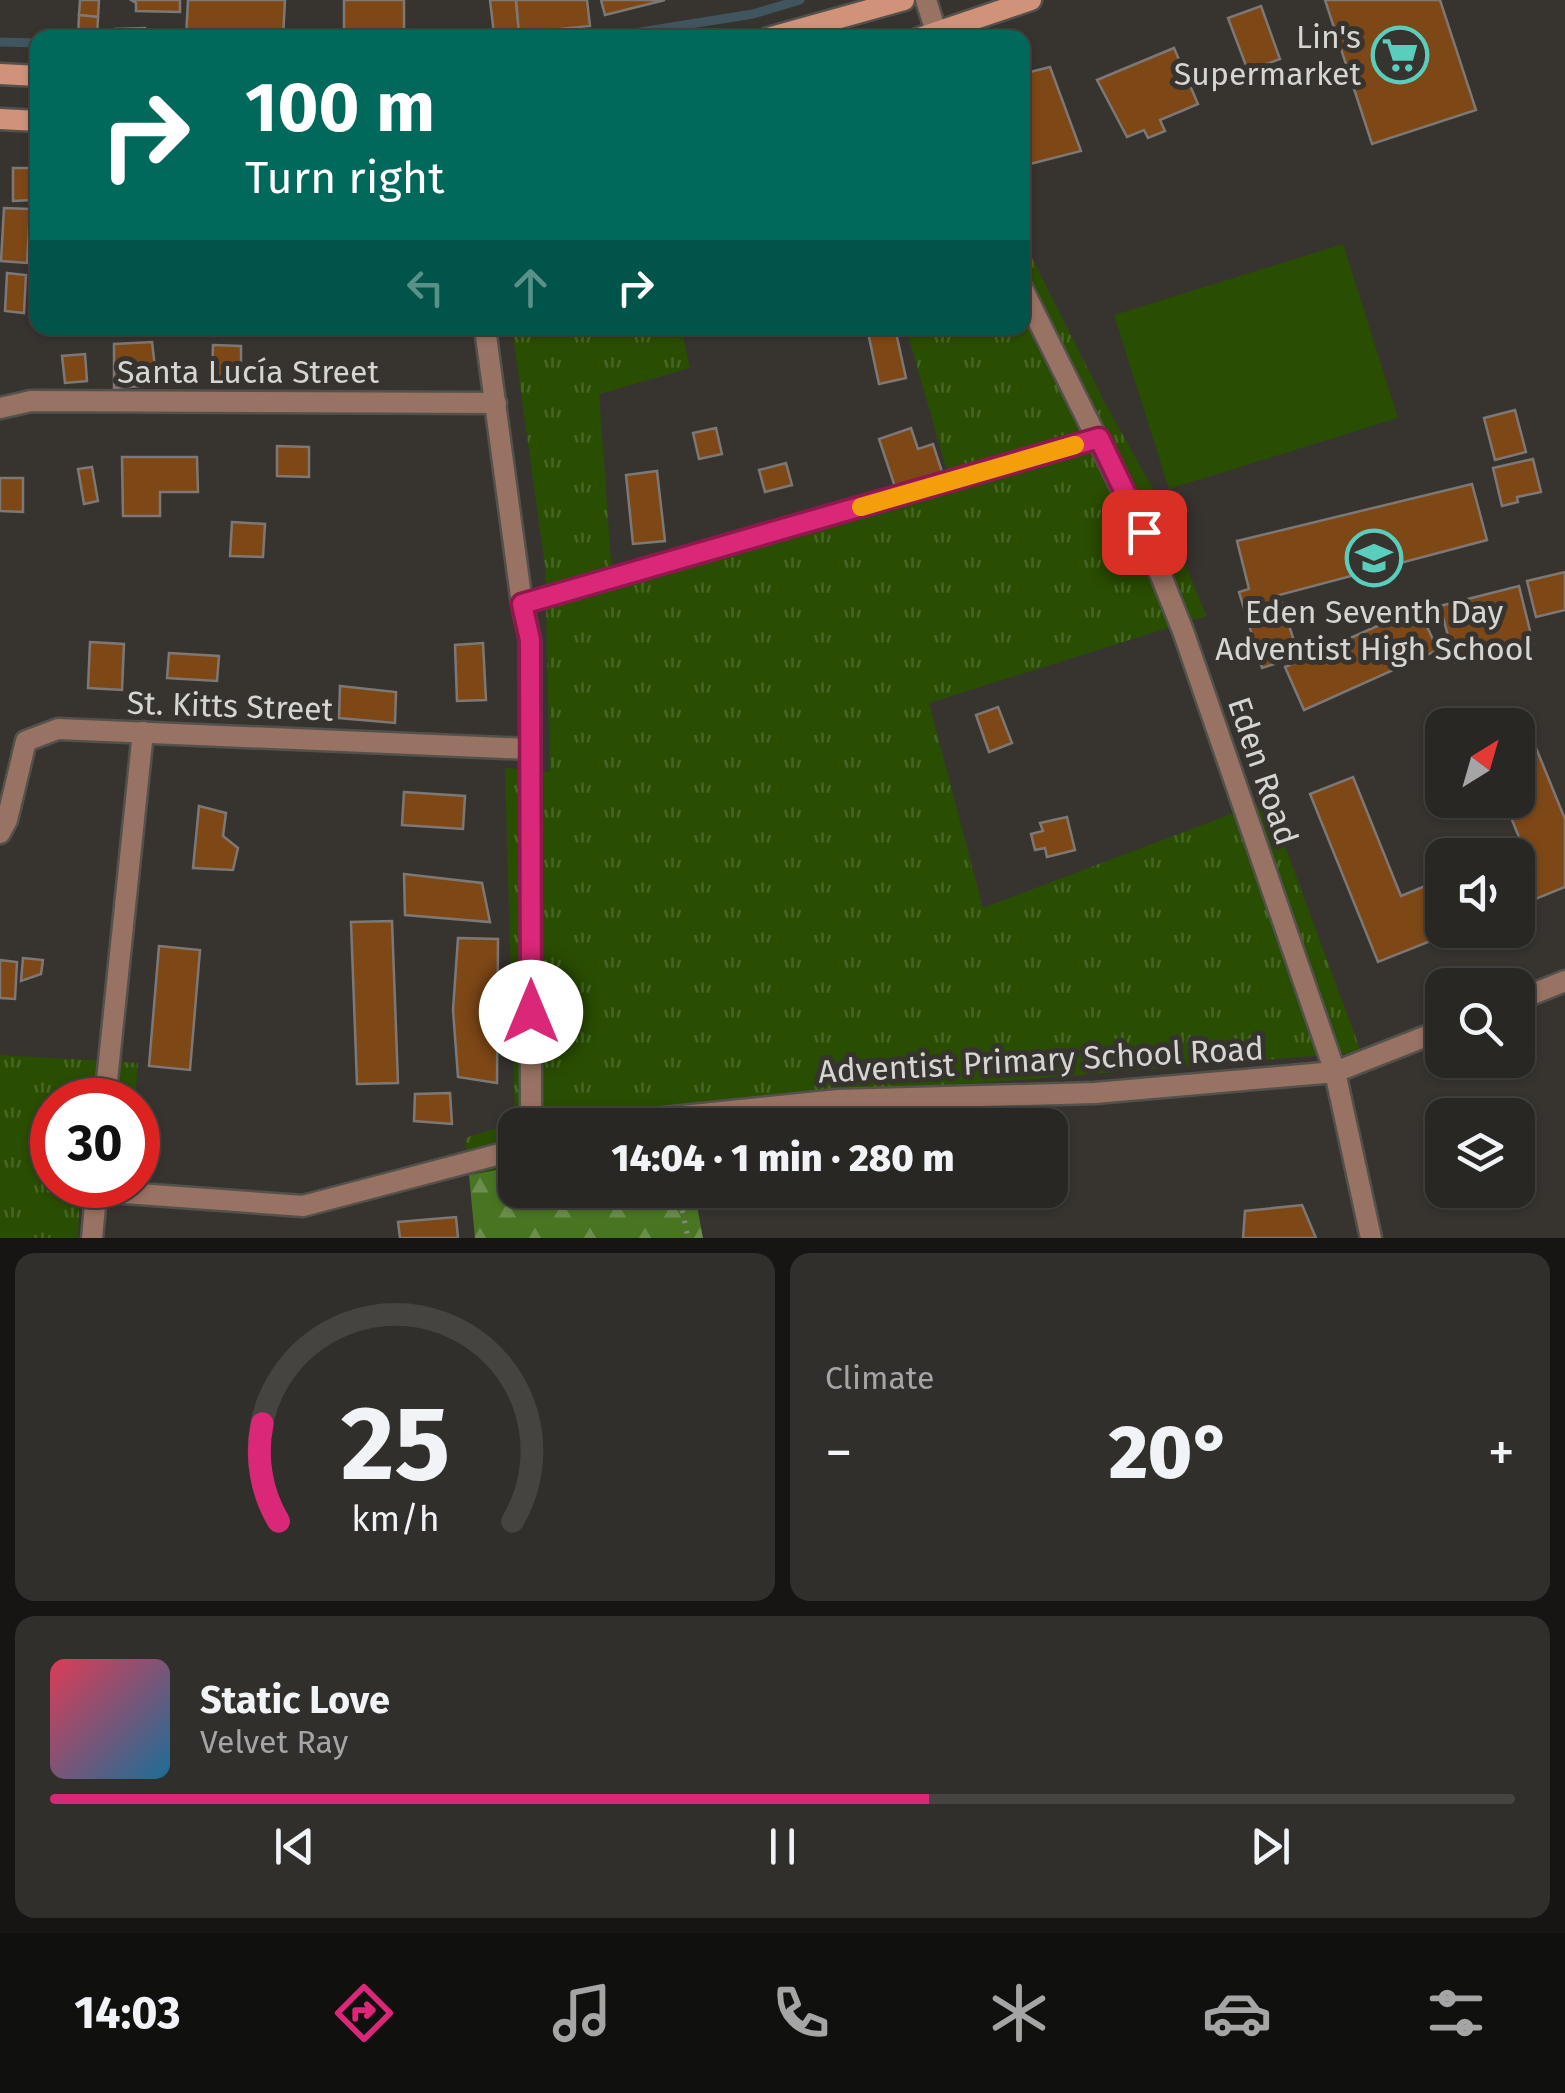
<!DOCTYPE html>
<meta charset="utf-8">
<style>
body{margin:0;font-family:"Fira Sans",sans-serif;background:#312f2c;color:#f1f3f6;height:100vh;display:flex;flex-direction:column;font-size:38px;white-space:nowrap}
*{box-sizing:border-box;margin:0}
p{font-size:32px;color:#a5a5a6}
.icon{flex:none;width:55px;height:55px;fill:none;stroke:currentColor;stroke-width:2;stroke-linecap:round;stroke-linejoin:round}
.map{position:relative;height:1238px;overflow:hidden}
.details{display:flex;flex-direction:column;gap:15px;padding:15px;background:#171514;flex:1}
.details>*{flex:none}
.guide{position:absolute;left:30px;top:30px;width:1000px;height:305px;border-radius:20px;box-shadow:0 2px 8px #0004,0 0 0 2px #454441;background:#00695c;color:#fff;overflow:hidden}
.needle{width:65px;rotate:37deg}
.tools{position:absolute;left:1425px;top:708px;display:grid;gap:20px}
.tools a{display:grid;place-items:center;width:110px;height:110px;border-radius:20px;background:#292724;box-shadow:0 2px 8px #0004,0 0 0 2px #454441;font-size:50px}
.speed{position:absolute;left:30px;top:1078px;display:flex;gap:20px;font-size:50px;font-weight:700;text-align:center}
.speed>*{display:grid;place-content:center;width:130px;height:130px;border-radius:50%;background:#292724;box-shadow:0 2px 8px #0004,0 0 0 2px #454441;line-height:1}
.speed .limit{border:15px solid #d22;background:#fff;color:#111}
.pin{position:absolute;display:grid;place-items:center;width:85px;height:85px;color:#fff;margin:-42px;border-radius:20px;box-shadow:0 5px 15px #0006}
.me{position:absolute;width:110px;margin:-55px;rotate:0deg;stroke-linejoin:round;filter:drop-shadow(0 0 8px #0008)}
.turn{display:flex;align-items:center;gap:35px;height:210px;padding:0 50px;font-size:45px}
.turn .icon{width:130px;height:130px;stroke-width:2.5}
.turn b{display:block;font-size:70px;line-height:85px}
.lanes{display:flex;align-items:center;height:95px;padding:0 50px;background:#0003;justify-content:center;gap:50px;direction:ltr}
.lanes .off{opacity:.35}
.big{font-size:75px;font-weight:800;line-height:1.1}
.details .widget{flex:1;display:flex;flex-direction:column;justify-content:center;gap:15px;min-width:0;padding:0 35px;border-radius:20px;background:#312f2c}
.details .dial{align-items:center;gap:0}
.dial svg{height:260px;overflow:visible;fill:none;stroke:#454441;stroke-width:7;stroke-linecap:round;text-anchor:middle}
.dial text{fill:#f1f3f6;stroke:none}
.song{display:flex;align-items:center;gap:30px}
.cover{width:120px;height:120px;border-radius:15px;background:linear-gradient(135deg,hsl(350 70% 55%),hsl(200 70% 35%))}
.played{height:10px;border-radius:5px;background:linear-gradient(90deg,#db2777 60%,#454441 60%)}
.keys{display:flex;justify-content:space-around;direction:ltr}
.heat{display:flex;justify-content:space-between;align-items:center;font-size:55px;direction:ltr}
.details .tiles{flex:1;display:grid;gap:15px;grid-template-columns:1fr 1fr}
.widget:last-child{grid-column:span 2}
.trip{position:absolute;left:498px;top:1108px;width:570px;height:100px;border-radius:20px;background:#292724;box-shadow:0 2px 8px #0004,0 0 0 2px #454441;font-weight:800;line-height:100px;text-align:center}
.menu{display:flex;height:160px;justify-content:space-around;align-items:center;background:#10100e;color:#a5a5a6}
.menu .icon{width:70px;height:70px}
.menu .selected{color:#db2777}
.menu b{font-size:45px;color:#f1f3f6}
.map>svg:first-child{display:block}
.grass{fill:url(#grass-tufts)}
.forest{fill:url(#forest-firs)}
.garden{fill:#294d01}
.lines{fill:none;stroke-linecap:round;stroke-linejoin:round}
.stream{stroke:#40555e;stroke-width:9}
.building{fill:#7e4716;stroke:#7d7875;stroke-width:2.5}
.service-casing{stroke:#54514d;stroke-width:19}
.minor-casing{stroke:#54514d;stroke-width:25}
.tertiary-casing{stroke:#54514d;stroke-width:25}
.secondary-casing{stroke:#54514d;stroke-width:25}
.path{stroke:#888682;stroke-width:5;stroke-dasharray:2.5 8;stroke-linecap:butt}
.service{stroke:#987262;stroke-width:14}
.minor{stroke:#987262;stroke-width:20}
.tertiary{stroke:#987262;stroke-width:20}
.secondary{stroke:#d0937a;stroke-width:20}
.route-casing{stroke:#8e194d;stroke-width:25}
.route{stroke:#db2777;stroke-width:18}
.slow{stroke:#f59e0b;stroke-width:18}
.labels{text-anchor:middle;stroke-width:10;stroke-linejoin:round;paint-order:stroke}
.poi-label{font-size:32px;fill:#d6d5d2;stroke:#373430;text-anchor:end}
.street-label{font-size:32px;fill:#d6d5d2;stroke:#373430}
</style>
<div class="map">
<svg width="1565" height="1238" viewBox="0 0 1565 1238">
<defs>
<pattern id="grass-tufts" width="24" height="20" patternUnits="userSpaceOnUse" patternTransform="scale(2.5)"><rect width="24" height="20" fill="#294d01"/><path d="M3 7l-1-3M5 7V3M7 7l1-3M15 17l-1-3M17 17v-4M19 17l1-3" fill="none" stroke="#476625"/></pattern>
<pattern id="forest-firs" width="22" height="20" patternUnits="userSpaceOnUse" patternTransform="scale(2.5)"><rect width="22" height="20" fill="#497523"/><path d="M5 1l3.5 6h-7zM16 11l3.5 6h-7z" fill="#6b8e4c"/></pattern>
</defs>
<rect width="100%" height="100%" fill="#373430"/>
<!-- grass -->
<g class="grass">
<polygon points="1023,240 1107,407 1160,501 1206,616 929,703 983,908 1268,800 1361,1052 678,1108 681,1125 515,1125 515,1167 469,1175 465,1138 515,1122 505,768 550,772 545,566 512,328 681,328 690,368 599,394 613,590 951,485 906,328 1022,328"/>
<polygon points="0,1055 138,1063 135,1100 52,1100 52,1185 80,1185 78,1238 0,1238"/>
</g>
<!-- forest -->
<polygon class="forest" points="515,1167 515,1190 694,1190 703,1238 475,1238 469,1175"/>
<!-- garden -->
<polygon class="garden" points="1343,244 1398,418 1169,489 1114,315"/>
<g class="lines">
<!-- stream -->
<g class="stream">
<polyline points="603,38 753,14 800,0"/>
<polyline points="0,42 38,43"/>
</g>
</g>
<!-- building -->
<g class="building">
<polygon points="80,0 99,0 98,17 79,15"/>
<polygon points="131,0 180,0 180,12 136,11 136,3"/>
<polygon points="188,0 285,0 283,38 186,38"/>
<rect x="344" y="0" width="60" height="38"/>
<polygon points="490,0 516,0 519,33 494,34"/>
<polygon points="516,0 587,0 590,26 519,33"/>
<polygon points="601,0 665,0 605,15"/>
<polygon points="1325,0 1440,0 1476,110 1372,144"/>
<polygon points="1261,6 1280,59 1248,71 1228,18"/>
<polygon points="79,15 98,17 97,38 78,38"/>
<polygon points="145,28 145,38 116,38 115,29"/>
<polygon points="1174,48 1198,104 1160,120 1165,131 1148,138 1144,130 1127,137 1097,80"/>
<polygon points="1050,67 1081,151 1030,164 1022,147 1022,74"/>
<polygon points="13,168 32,168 33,200 13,201"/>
<polygon points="4,208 30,209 27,263 1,261"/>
<polygon points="7,273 26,275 24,313 5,311"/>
<polygon points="867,328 895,328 906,378 879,384"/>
<polygon points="152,342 157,385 114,388 114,344"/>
<polygon points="213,345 241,346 241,381 212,380"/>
<polygon points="85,354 87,381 65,383 62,356"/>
<polygon points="1515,410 1526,452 1495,460 1484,418"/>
<polygon points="716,428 722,454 699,459 693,433"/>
<polygon points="911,428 918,449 933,444 944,478 897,493 879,439"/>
<polygon points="277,446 309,447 309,477 277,476"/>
<polygon points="122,457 197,457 198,492 160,492 160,516 123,516"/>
<polygon points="1533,459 1541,492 1517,497 1518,502 1502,506 1493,468"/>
<polygon points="786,463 792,485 765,492 759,470"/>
<polygon points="92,467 98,501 84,504 78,469"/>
<polygon points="657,471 665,541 633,544 626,475"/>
<polygon points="0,478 23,478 23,512 0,511"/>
<polygon points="1472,484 1487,540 1279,595 1299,656 1262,668 1239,592 1249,589 1237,541"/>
<polygon points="232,522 265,524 263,557 230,556"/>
<polygon points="1565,572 1565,610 1536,617 1527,581"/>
<polygon points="1519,586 1533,643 1455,662 1440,606"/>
<polygon points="1418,608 1438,650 1304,710 1285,667"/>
<polygon points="90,642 124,644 122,690 88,688"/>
<polygon points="483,643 486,700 457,701 455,645"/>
<polygon points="169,653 219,656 217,681 167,678"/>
<polygon points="340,686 396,692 395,723 339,718"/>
<polygon points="998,707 1012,743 989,752 976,715"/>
<polygon points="1521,711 1565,819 1565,887 1518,906 1518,855 1504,855 1523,847 1504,800 1518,800 1518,725 1485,725"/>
<polygon points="1353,777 1401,896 1442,879 1442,930 1458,930 1378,962 1310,794"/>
<polygon points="404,792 465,796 463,829 402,825"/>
<polygon points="199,806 226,813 223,836 238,848 233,870 193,868"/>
<polygon points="1067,817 1075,850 1047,857 1045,848 1035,850 1031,834 1043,831 1040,823"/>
<polygon points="404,874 482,883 490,922 405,915"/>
<polygon points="392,921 398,1083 357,1084 351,922"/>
<polygon points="458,938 498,939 497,1083 458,1077 453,1010"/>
<polygon points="159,946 200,950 190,1070 149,1066"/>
<polygon points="23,958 43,960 41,974 21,981"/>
<polygon points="0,960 17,962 15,999 0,998"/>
<polygon points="450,1093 452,1124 414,1121 415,1094"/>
<polygon points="1302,1205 1316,1238 1243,1238 1245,1211"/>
<polygon points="456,1217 458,1238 400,1238 398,1222"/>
</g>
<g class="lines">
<!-- service casing -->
<g class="service-casing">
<polyline id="service" points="522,604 1099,438"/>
</g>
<!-- minor casing -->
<g class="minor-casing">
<g id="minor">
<polyline points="485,328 522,604 530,640 531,1125"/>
<polyline points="0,408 31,401 496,403"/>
<polyline points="0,833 7,820 26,741 58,729 530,749"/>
<polyline points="1518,1000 1565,981"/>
<polyline points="105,1100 143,732"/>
<polyline points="636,1125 663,1118 838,1100 1095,1093 1335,1072 1442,1030"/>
<polyline points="97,1191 303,1206 515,1150"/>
<polyline points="92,1238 97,1185"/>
</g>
</g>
<!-- tertiary casing -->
<g class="tertiary-casing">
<g id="tertiary">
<polyline points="926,0 938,38"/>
<polyline points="1022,288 1144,533 1183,631 1335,1072 1371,1238"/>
</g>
</g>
<!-- secondary casing -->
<g class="secondary-casing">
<g id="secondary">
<polyline points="768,38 904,0"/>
<polyline points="919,38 1031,0"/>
<polyline points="0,74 38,76"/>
<polyline points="0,119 38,121"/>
</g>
</g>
<!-- path -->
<polyline class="path" points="678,1190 688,1238"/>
<!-- service -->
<use href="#service" class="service"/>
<!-- minor -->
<use href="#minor" class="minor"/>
<!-- tertiary -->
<use href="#tertiary" class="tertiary"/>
<!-- secondary -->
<use href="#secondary" class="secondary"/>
</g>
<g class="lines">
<!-- route casing -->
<g class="route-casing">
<polyline id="route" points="531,1012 530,640 522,604 1099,438 1144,532"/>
</g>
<!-- route -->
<use href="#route" class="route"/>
<!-- slow -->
<polyline class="slow" points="861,507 1075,445"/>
</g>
<!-- icons -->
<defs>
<g id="supermarket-ring" transform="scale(2.875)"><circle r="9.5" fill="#373430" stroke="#5acebd" stroke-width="1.5"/><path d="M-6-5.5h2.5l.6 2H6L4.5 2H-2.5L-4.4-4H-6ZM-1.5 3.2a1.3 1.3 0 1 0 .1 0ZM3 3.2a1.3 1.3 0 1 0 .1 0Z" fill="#5acebd"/></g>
<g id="school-ring" transform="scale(2.875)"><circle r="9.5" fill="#373430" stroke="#5acebd" stroke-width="1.5"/><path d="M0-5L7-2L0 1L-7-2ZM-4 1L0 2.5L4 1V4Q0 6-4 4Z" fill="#5acebd"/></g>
</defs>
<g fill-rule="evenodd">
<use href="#supermarket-ring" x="1400" y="55"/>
<use href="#school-ring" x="1374" y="558"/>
</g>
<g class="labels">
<!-- poi labels -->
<g class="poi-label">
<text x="1361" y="48">Lin's<tspan x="1361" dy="37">Supermarket</tspan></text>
<text x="1374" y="623" text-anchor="middle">Eden Seventh Day<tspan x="1374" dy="37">Adventist High School</tspan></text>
</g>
<!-- street labels -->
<g class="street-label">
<text x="248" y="383">Santa Lucía Street</text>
<text transform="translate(230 706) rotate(2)" y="11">St. Kitts Street</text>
<text transform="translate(1263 771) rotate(71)" y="11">Eden Road</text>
<text transform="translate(1041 1060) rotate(-3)" y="11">Adventist Primary School Road</text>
</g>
</g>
</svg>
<div class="tools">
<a><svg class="needle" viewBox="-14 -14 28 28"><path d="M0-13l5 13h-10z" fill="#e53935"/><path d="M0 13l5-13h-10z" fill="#a5a5a6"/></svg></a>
<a><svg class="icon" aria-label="sound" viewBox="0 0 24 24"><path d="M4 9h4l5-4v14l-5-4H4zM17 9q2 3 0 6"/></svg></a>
<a><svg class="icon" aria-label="search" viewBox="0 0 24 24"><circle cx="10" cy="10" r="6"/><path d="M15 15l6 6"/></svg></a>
<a><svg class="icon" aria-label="layers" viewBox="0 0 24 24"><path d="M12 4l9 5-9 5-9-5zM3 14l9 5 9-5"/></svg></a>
</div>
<div class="speed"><div class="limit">30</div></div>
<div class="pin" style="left:1144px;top:532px;background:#d93025"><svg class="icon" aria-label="arrive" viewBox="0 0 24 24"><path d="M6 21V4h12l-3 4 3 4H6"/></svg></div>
<svg class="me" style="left:531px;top:1012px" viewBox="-20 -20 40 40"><circle r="19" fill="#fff"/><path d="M0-13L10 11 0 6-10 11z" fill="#db2777"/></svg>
<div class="trip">14:04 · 1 min · 280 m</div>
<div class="guide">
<div class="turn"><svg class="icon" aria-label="right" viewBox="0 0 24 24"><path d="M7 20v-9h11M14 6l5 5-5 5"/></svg><div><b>100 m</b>Turn right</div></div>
<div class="lanes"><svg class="icon off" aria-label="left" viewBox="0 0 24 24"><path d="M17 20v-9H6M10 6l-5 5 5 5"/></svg><svg class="icon off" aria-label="ahead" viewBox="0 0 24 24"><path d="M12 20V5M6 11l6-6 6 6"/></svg><svg class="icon" aria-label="right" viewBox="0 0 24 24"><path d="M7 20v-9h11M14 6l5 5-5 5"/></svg></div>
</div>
</div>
<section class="details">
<div class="tiles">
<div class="widget dial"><svg viewBox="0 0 100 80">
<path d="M14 69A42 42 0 1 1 86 69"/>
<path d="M14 69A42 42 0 0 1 9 39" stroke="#db2777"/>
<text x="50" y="56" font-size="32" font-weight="700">25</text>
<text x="50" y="72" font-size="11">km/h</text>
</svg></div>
<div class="widget"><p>Climate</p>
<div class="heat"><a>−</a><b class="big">20°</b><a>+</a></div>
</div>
<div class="widget">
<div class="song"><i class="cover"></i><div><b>Static Love</b><p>Velvet Ray</p></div></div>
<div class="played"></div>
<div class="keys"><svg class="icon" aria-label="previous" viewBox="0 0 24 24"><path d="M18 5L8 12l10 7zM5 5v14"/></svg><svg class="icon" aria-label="pause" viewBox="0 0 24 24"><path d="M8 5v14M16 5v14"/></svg><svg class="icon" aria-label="next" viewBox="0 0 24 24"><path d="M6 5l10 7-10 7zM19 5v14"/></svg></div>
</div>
</div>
</section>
<nav class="menu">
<b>14:03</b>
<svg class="icon selected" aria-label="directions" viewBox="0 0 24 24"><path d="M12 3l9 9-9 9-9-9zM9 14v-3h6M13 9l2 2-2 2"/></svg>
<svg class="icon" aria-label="music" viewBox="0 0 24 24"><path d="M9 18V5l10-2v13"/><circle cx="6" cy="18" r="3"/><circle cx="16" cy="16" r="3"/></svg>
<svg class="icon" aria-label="phone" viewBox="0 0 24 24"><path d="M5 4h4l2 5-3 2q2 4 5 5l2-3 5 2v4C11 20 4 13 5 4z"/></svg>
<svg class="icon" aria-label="climate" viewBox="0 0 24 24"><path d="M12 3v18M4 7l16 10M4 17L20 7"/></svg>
<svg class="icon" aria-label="car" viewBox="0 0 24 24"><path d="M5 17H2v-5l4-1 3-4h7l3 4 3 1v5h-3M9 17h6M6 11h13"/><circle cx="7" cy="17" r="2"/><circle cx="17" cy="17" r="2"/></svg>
<svg class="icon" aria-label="filters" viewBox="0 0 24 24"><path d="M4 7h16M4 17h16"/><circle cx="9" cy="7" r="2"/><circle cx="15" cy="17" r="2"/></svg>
</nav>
